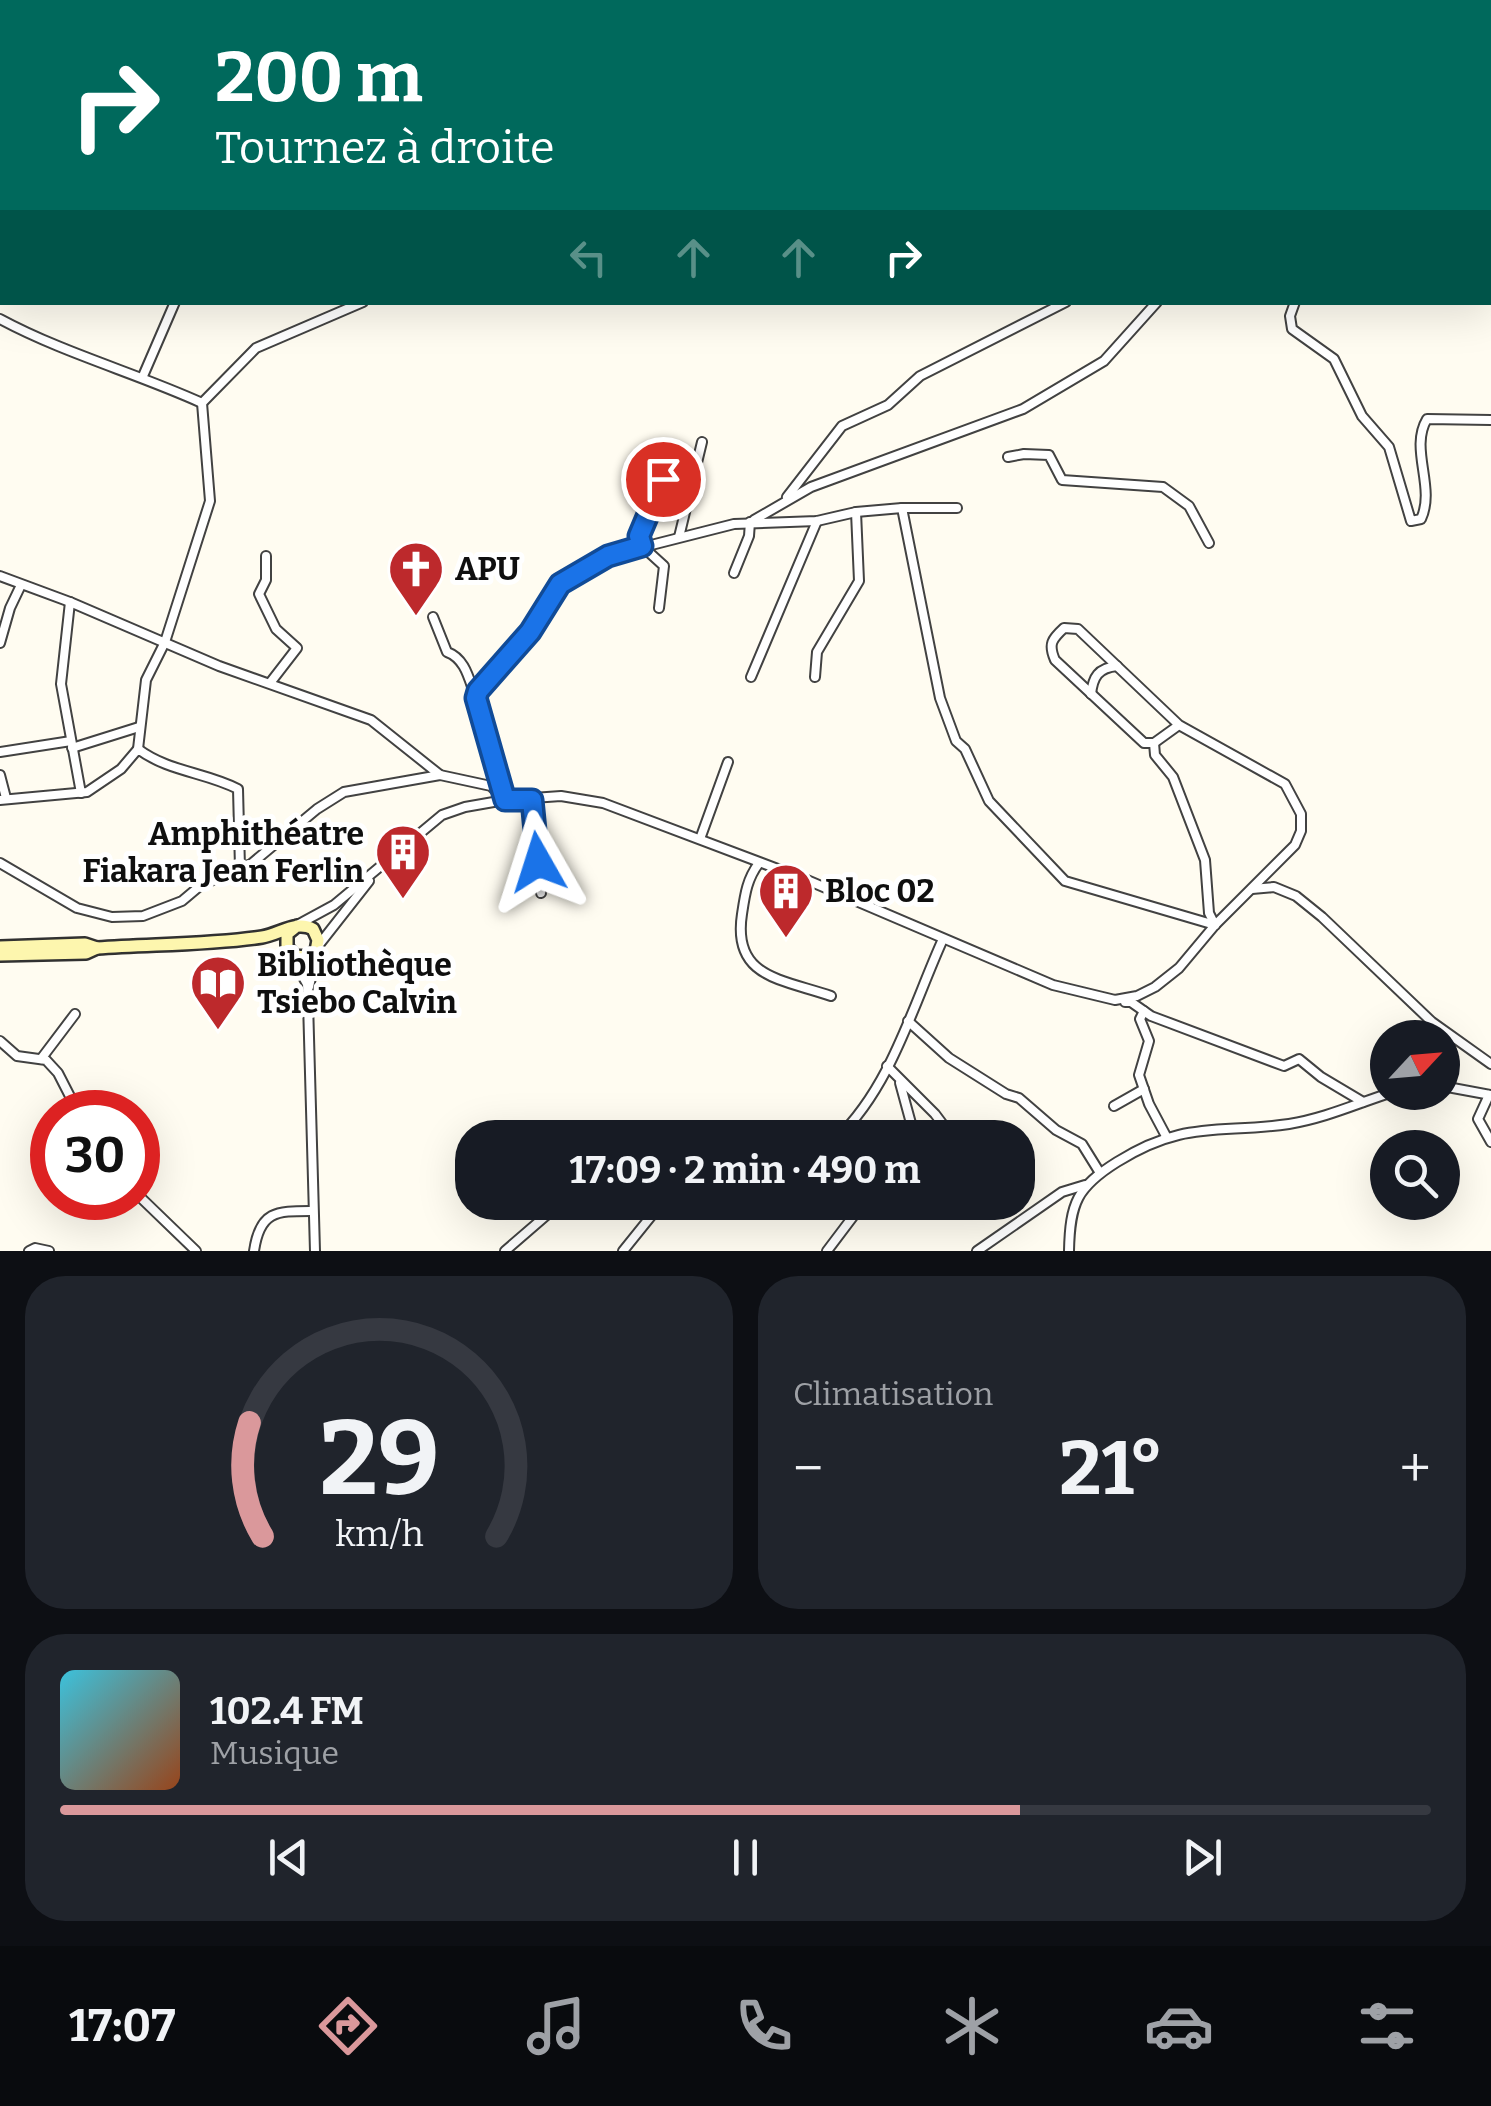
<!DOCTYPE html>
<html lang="fr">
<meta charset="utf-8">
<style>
body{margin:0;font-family:Bitter,serif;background:#20242c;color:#f1f3f6;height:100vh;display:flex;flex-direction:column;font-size:38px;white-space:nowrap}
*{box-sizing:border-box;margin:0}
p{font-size:32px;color:#9ea1a6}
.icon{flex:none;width:55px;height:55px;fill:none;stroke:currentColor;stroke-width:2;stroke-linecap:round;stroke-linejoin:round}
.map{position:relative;height:1251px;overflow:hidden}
.panel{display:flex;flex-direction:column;gap:25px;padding:25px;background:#0d0f14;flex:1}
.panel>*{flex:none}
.hud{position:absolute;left:0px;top:0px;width:1492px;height:305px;box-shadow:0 10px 40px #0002;background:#00695c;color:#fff;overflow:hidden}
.needle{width:65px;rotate:64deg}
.controls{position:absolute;left:1370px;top:1020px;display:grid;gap:20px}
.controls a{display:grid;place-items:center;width:90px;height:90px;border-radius:50%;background:#171b24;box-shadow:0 10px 40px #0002;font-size:50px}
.speed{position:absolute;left:30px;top:1090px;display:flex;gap:20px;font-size:50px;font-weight:700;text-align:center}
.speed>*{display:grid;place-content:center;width:130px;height:130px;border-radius:50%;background:#171b24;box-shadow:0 10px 40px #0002;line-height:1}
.speed .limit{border:15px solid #d22;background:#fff;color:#111}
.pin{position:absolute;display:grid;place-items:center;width:85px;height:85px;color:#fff;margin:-42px;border:5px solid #fff;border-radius:50%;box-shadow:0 2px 10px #0007}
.me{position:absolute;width:110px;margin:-55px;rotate:354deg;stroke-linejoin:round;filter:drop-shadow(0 0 8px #0008)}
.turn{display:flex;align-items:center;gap:35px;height:210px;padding:0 50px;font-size:45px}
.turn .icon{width:130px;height:130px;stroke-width:2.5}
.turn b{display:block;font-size:70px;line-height:85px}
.lanes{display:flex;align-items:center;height:95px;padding:0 50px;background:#0003;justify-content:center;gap:50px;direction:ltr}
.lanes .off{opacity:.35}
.big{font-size:75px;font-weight:700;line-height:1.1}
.panel .widget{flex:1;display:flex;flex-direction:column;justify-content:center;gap:15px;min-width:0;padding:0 35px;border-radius:40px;background:#20242c}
.panel .dial{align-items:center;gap:0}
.dial svg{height:260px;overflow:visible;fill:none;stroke:#363941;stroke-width:7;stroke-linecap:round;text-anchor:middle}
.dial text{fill:#f1f3f6;stroke:none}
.song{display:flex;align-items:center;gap:30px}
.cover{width:120px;height:120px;border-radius:15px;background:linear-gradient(135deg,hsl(190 70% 55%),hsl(20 70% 35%))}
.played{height:10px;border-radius:5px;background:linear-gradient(90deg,#da989b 70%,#363941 70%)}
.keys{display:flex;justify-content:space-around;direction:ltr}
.heat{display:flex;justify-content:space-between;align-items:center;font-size:55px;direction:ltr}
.panel .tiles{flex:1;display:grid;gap:25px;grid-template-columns:1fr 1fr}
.widget:last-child{grid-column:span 2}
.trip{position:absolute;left:455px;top:1120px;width:580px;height:100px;border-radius:40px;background:#171b24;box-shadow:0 10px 40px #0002;font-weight:700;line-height:100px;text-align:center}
.tabs{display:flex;height:160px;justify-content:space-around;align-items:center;background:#090b0e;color:#9ea1a6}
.tabs .icon{width:70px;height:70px}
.tabs .active{color:#da989b}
.tabs b{font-size:45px;color:#f1f3f6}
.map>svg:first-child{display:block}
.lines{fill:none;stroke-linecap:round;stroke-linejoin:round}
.canal{stroke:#b7dcf5;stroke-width:8}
.street-casing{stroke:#424242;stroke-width:12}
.secondary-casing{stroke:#313131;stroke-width:16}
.street{stroke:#fff;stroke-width:8}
.secondary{stroke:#fdf6ae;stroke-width:11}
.route-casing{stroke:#114b97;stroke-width:25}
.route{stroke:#1a73e8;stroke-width:18}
.labels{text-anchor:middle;stroke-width:10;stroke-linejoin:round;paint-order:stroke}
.poi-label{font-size:32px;font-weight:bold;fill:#0f0f0f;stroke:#fff;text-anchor:start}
</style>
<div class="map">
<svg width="1491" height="1251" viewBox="0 0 1491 1251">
<rect width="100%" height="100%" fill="#fffcf1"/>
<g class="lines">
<!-- canal -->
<polyline class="canal" points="1490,109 1491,110"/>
<!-- street casing -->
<g class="street-casing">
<g id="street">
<polyline points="0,17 2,19"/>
<polyline points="0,42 2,43"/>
<polyline points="0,139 2,136"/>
<path d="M 1295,302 L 1290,316 L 1292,329 L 1334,359 L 1362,416 L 1389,447 L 1411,521 L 1421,519 C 1436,487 1409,449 1427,419 L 1491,420"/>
<path d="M 0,319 C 63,353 136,373 202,403 L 256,348 L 363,302"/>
<polyline points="143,376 175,302"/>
<polyline points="1008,457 1024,454 1049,455 1062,480 1163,487 1189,506 1209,543"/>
<polyline points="787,497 842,426 888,405 920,376 1066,302"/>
<polyline points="957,508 902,508 940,698 956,741 965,749 989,801 1065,881 1215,925"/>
<polyline points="754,520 811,487 1023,409 1104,361 1157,302"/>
<polyline points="679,537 702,442"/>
<polyline points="266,556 266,580 259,594 276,629 297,648 270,683"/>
<polyline points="734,573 749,536 750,522"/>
<polyline points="0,576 70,602 219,666 371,720 440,775 491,786 505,800"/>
<polyline points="70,602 61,684 81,793"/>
<polyline points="659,608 664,566 642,546 639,535 670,463"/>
<path d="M 433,617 L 447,652 C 466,659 469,680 476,698"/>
<polyline points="0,643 10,608 21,585"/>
<polyline points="751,677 817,521"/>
<polyline points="815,677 817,652 859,581 856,512"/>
<path d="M 1091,694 C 1093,677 1098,668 1117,666"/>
<polyline points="1154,743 1155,755 1173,777 1205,860 1209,913 1215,925"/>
<polyline points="72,748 139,727"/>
<polyline points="138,749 146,680 165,642 210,501 202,403"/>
<polyline points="0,752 71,741"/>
<polyline points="0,775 6,798"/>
<path d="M 0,800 L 87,792 L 121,769 L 138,749 C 169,772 205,772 238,789 L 240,868"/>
<polyline points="505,800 476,699 478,691 530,632 561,584 608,556 734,524 817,521 856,512 902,508"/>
<polyline points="532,800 541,893"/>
<polyline points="700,839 728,762"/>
<polyline points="0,863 77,908 112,917 143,916 182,901 201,885 251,864 317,809 344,792 440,775"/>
<path d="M 759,863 C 747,879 745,894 742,914 C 732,978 782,979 831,996"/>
<polyline points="1252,889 1274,887 1296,896 1322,917 1432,1022 1491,1064"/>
<path d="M 299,924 L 334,905 L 442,815 L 465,807 L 505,800 L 561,796 L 603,803 L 807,880 L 1053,985 L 1115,1000 L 1137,996 L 1155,987 L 1179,968 L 1215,925 L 1295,845 L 1301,831 L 1301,814 L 1285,784 L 1179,725 L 1078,629 L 1064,628 C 1052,639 1048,644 1055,660 L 1144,743 L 1154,743 L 1179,725"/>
<polyline points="291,955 307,984 308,1002 315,1251"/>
<polyline points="309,987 318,946 369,881"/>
<polyline points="1125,1002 1131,1002 1151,1016 1284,1066 1299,1059 1321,1077 1363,1102"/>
<polyline points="1144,1011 1140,1019 1149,1041 1139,1075 1149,1104 1166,1136"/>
<polyline points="908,1021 949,1058 1006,1094 1019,1098 1056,1130 1082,1144 1100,1173"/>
<polyline points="0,1041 17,1056 46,1060 58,1073 78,1112"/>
<polyline points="41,1059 75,1014"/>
<polyline points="887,1066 935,1114 953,1138"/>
<polyline points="900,1083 915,1138"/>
<polyline points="1442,1086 1491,1095"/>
<polyline points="1489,1095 1478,1119 1491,1142"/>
<polyline points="1114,1106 1144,1089"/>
<path d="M 837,1138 C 891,1087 913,1005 943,939"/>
<polyline points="138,1195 196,1251"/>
<polyline points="29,1251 35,1248 49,1251"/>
<path d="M 254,1251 C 260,1210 277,1211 313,1211"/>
<polyline points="505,1251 549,1213 576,1202"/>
<polyline points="623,1251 652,1215 663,1210 667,1202"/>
<polyline points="827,1251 864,1202"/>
<polyline points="977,1251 1062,1192 1085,1185"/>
<path d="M 1069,1251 C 1070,1203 1077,1187 1117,1162 C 1184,1120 1218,1134 1289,1124 C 1326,1118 1358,1103 1393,1092"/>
</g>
</g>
<!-- secondary casing -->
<g class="secondary-casing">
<g id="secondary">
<polyline points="1312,0 1314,2"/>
<polyline points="1490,165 1491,166"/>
<polyline points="0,947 85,944 97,948"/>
<path d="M 0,955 L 86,953 L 97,948 C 152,944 208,945 262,937 C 280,934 296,920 313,929 L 318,940 L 316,951 L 306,957 L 295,956 L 287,947 L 287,934 L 297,926"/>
</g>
</g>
<!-- street -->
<use href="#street" class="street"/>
<!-- secondary -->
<use href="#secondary" class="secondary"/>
</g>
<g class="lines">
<!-- route casing -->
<g class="route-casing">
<polyline id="route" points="538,862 532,800 505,800 476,698 478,691 530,632 560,584 608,556 642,546 639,536 663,479"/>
</g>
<!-- route -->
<use href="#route" class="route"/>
</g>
<!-- icons -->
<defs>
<g id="church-pin" transform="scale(2.875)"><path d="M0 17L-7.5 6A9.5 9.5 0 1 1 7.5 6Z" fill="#bd292c" stroke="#fff"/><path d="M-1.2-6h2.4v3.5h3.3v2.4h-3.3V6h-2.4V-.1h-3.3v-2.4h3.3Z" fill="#fff"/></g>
<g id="building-pin" transform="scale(2.875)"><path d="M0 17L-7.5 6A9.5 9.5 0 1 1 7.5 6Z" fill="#bd292c" stroke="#fff"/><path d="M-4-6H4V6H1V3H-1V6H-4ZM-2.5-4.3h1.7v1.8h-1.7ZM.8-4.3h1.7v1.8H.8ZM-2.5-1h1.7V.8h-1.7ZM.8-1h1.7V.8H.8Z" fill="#fff"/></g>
<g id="library-pin" transform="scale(2.875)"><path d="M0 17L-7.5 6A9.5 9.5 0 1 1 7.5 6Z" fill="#bd292c" stroke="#fff"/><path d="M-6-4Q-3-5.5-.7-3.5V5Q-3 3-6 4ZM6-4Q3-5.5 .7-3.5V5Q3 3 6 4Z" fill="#fff"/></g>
</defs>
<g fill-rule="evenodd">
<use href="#church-pin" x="416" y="569"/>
<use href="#building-pin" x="403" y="852"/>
<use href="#building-pin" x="786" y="891"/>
<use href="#library-pin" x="218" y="983"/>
</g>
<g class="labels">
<!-- poi labels -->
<g class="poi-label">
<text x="455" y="580">APU</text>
<text x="364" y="845" text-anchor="end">Amphithéatre<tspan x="364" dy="37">Fiakara Jean Ferlin</tspan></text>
<text x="825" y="902">Bloc 02</text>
<text x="257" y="976">Bibliothèque<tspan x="257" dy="37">Tsiebo Calvin</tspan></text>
</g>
</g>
</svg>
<div class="controls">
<a><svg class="needle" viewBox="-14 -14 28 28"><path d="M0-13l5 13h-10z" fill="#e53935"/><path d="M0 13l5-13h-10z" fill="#9ea1a6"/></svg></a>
<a><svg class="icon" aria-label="search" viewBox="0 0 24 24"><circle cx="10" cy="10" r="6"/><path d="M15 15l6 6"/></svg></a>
</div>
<div class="speed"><div class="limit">30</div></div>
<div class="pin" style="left:663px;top:479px;background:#d93025"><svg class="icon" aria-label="arrive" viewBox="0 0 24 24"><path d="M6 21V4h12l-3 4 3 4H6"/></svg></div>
<svg class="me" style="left:538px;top:862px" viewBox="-20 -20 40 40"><path d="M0-17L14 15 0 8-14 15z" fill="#1a73e8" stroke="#fff" stroke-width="4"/></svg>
<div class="trip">17:09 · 2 min · 490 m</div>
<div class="hud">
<div class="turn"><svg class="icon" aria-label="right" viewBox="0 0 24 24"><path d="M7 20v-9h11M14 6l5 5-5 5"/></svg><div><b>200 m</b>Tournez à droite</div></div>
<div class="lanes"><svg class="icon off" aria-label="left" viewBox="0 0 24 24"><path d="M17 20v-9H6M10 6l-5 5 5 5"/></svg><svg class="icon off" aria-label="ahead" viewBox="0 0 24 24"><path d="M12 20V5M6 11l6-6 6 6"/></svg><svg class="icon off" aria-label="ahead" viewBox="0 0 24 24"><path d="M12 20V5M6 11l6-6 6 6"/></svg><svg class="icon" aria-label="right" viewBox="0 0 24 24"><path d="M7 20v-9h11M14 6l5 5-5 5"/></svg></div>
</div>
</div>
<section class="panel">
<div class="tiles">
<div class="widget dial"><svg viewBox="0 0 100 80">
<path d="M14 69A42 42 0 1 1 86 69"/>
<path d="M14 69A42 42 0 0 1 10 34" stroke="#da989b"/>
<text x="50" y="56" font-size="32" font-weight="700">29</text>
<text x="50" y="72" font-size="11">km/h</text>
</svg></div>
<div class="widget"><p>Climatisation</p>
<div class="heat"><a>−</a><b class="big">21°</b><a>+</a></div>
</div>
<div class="widget">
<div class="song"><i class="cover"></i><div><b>102.4 FM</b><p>Musique</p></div></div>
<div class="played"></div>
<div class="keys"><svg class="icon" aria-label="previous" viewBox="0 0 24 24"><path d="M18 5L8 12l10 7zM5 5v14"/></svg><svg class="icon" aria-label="pause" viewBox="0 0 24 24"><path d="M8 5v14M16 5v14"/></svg><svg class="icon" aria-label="next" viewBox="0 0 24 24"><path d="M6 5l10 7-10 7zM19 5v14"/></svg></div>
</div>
</div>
</section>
<nav class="tabs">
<b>17:07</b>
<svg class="icon active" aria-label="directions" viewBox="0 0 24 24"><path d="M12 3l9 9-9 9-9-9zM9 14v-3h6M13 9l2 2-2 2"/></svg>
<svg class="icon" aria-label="music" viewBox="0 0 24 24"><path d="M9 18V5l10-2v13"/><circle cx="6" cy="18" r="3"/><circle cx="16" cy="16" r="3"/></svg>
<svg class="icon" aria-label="phone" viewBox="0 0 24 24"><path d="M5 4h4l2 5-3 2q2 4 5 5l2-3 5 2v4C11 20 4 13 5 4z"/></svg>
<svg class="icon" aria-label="climate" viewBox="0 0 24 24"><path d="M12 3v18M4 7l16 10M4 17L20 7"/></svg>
<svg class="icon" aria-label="car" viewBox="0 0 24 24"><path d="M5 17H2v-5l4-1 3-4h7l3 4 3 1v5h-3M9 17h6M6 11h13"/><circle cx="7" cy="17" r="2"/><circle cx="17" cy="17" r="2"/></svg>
<svg class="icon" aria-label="filters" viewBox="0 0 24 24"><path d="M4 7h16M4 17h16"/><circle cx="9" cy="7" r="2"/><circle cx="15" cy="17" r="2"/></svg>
</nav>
